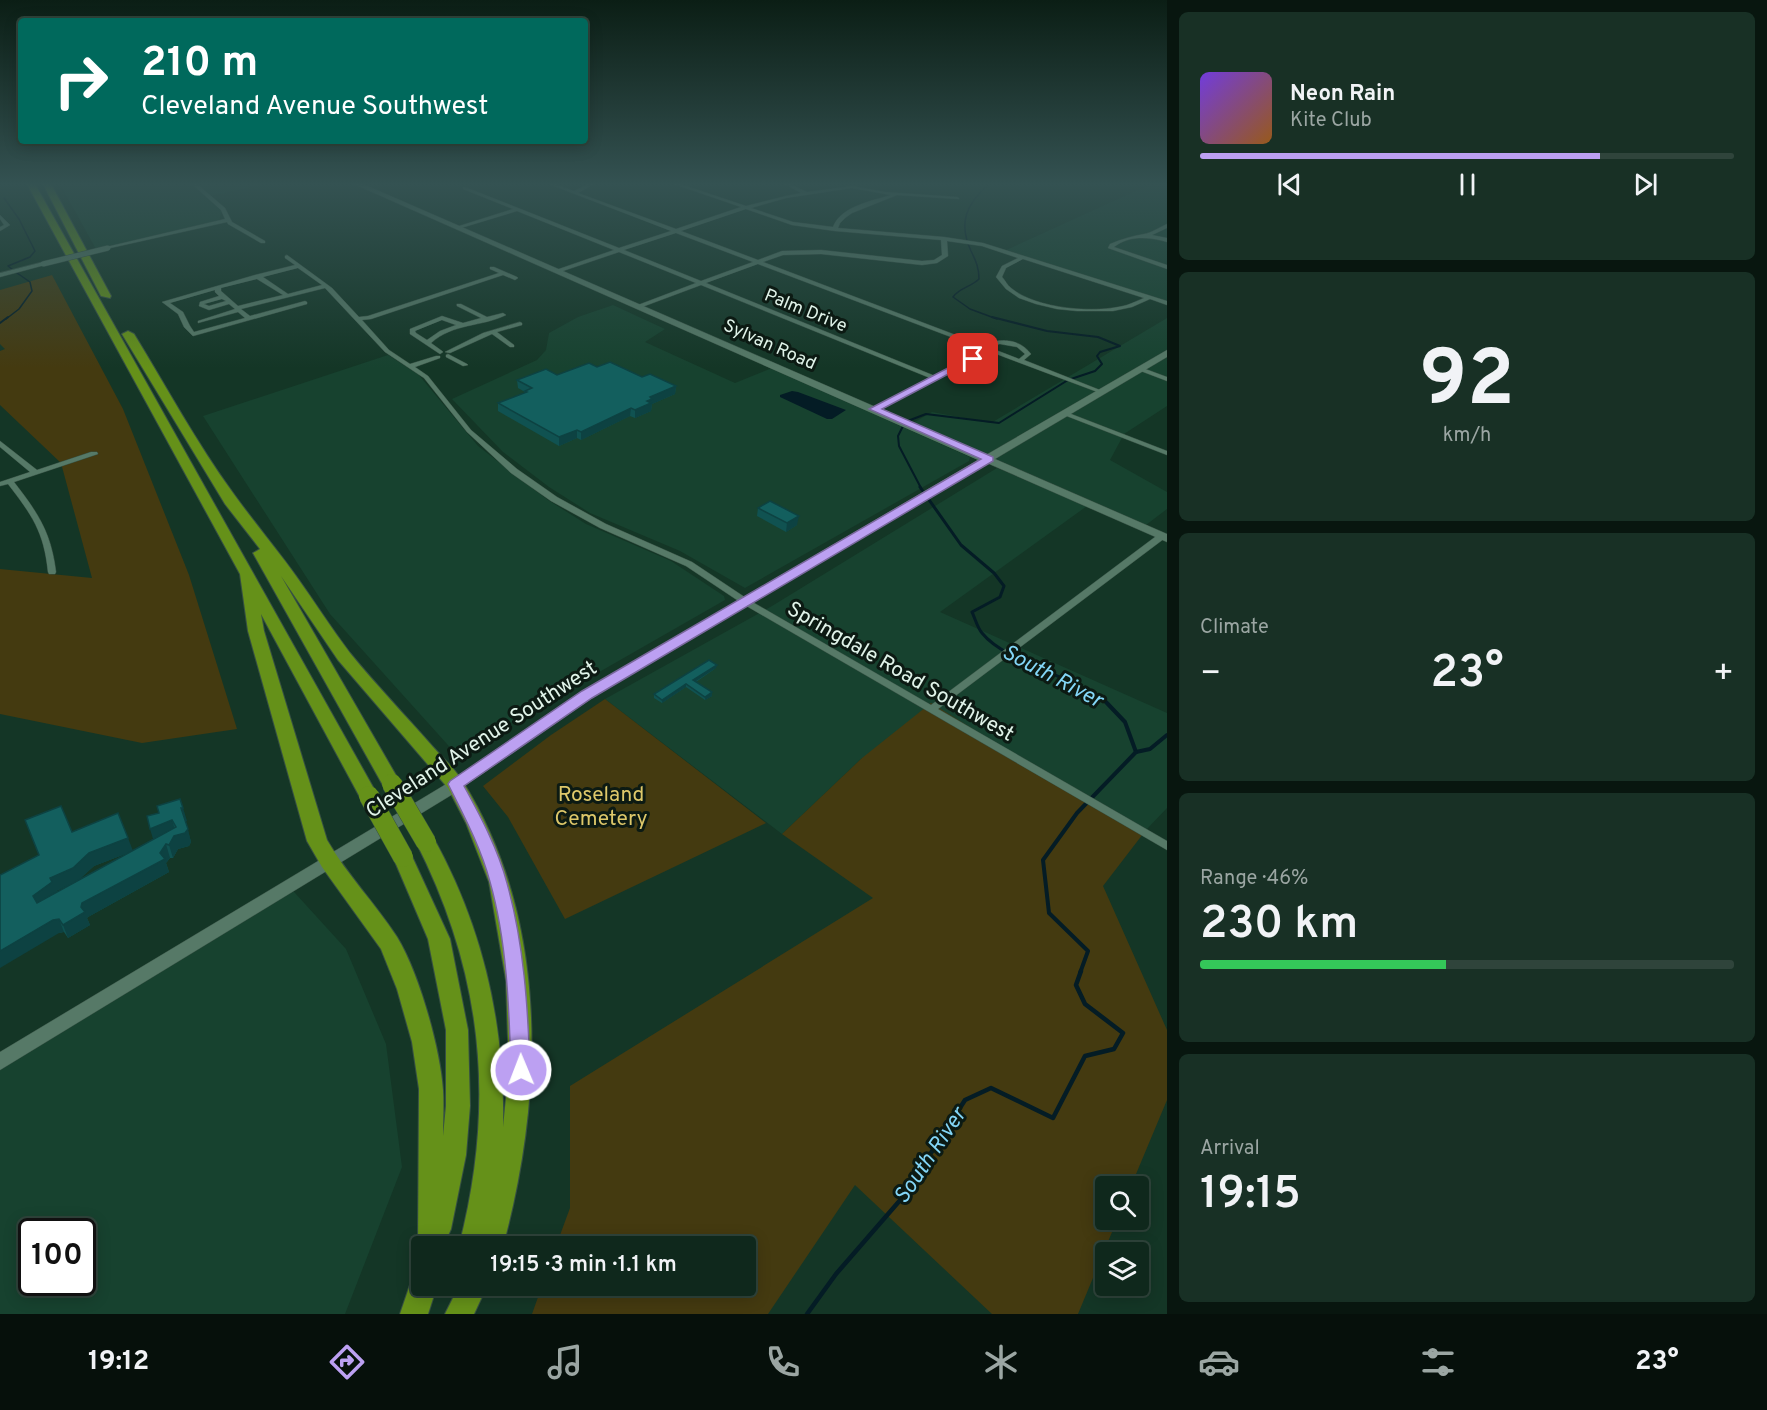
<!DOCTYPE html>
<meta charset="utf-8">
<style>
body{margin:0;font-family:Overpass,sans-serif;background:#183025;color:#f1f3f6;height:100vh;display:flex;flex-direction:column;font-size:22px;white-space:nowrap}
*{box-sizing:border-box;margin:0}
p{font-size:20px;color:#9ba6a3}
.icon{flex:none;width:33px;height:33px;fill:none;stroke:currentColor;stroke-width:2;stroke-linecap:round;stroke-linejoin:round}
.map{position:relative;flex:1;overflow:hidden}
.drawer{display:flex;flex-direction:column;gap:12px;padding:12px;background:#08160f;width:600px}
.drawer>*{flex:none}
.hud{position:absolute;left:18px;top:18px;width:570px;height:126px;border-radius:6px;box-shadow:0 3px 15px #0003,0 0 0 2px #2f443b;background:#00695c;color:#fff;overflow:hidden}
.fabs{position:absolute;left:1095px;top:1176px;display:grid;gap:12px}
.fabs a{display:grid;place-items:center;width:54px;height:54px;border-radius:6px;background:#0f281c;box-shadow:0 3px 15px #0003,0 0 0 2px #2f443b;font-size:30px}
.speed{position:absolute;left:18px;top:1218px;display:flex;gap:12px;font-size:30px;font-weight:700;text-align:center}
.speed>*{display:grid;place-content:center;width:78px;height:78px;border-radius:50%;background:#0f281c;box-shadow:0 3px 15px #0003,0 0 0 2px #2f443b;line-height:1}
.speed .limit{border:3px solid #111;border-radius:9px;background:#fff;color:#111}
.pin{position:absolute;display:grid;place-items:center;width:51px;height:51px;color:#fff;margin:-26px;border-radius:12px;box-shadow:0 3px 9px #0006}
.me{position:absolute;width:66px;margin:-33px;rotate:359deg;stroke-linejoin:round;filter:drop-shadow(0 0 4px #0008)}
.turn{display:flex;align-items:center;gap:21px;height:126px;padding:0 24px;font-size:27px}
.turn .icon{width:78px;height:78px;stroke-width:2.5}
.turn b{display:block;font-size:42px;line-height:51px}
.big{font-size:45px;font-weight:600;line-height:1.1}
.drawer .card{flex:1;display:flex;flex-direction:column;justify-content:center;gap:9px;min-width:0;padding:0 21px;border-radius:9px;background:#183025}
.drawer .dial{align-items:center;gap:0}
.dial b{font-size:78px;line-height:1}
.song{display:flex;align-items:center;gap:18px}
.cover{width:72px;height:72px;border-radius:9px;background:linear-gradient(135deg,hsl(260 70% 55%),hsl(30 70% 35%))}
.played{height:6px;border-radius:3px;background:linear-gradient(90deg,#bca0f2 75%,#2f443b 75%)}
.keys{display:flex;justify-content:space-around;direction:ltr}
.heat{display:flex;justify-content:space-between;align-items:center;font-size:33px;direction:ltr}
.charge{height:9px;border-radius:4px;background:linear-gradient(90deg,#34c759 46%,#2f443b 0)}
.trip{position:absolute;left:411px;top:1236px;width:345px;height:60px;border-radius:6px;background:#0f281c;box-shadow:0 3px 15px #0003,0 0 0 2px #2f443b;font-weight:600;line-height:60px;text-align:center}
.tabs{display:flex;height:96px;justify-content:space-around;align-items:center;background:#06100b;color:#9ba6a3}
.tabs .icon{width:42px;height:42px}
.tabs .current{color:#bca0f2}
.tabs b{font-size:27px;color:#f1f3f6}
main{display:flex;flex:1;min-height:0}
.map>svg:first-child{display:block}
.built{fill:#17422f;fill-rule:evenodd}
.green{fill:#443a10}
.water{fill:#041c25}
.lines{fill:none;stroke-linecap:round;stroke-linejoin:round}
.stream-far4{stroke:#041c25;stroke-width:1.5}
.stream-far3{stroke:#041c25;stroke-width:2}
.stream-far2{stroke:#041c25;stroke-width:3}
.stream-far1{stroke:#041c25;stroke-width:4}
.stream{stroke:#041c25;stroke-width:4.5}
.street-casing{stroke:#365043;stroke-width:1}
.secondary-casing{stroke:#365043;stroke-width:1}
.highway-casing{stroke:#365043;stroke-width:2}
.street{fill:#567967;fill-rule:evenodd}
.secondary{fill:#567967;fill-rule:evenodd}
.highway{fill:#659119;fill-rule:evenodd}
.street-bridge-casing{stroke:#365043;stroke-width:6;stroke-linecap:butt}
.highway-bridge-casing{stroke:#365043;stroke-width:21;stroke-linecap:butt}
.street-bridge{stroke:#567967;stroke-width:5}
.highway-bridge{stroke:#659119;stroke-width:20}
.wall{fill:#105251;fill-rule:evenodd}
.shaded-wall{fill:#0d4242}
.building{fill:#135f5e;stroke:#0d4242;stroke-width:1.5}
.route{fill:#bca0f2;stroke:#7a689d;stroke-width:1.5}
.labels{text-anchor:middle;stroke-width:6;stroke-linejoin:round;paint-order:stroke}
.far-street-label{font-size:18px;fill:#e0f3e9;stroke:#0c1a13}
.street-label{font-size:21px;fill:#e0f3e9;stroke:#0c1a13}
.park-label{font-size:21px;fill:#dec86a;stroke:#0c1a13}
.water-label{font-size:22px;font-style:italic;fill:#83d6f7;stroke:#0c1a13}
</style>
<main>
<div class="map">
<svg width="1167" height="1314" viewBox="0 0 1167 1314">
<rect width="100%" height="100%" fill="#143626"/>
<!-- built -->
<g class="built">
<polygon points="60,184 265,184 209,196 222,210 219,221 97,251"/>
<polygon points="1151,184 1167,184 1167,302 1002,252"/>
<polygon points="613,305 665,329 645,342 735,383 772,368 970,457 969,461 745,588 680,551 590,513 549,487 503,452 452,399 537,360 546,350 549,333 578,317"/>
<polygon points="1167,318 1167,406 1124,434 1110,460 1167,492 1167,509 1146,525 913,423 932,412 991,423"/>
<polygon points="388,355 418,374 478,446 548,500 586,524 671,561 724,596 725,600 456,754 330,614 203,416"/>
<polygon points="997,468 1087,506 940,612 1167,713 1167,808 1146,830 862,758 782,834 605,699 772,606"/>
<path d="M 285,882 L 346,949 L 386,1044 L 402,1167 L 345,1314 L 0,1314 L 0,1062 ZM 32,1232 L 82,1232 L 82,1282 L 32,1282 Z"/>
</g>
<!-- green -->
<g class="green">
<polygon points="52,275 123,409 189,575 237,729 142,743 0,714 0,569 92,578 61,463 0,405 0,351 5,349 0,344 0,290"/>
<polygon points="605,699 766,823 565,919 508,817 483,786 551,735"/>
<polygon points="931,703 1031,765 1146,830 1103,886 1167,1030 1167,1100 1131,1186 1106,1186 1106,1220 1117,1220 1078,1314 992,1314 855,1185 768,1314 532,1314 542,1286 746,1286 746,1246 556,1246 570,1208 570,1086 873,898 782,834 862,758"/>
</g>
<!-- water -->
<polygon class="water" points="792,391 798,392 846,410 832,419 827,419 780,397 780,395"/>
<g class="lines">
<!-- stream-far4 -->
<g class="stream-far4">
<path d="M 989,184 C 966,204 958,223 971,251 C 976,261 979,268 979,279 C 971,287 959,288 953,297 L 970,309 L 997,319"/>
<polyline points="4,198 19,219 35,251 30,257 8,266 13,270"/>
<polyline points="6,319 19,309 32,291 30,282 17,273"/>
</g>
<!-- stream-far3 -->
<g class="stream-far3">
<polyline points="0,323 8,317"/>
<polyline points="921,488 899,446 898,436 905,422 926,414 999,423 1068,380 1095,371 1102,364 1097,356 1100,352 1120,346 1098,337 1047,331 992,317"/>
</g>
<!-- stream-far2 -->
<path class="stream-far2" d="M 920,487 L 961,545 L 994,573 L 1004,586 L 1000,597 L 972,612 C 975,618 977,627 982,633 C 1005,662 1073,676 1106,702"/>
<!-- stream-far1 -->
<g class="stream-far1">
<polyline points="1105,701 1125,722 1136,752"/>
<polyline points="1136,752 1150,749 1167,735"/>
<polyline points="1080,973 1088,951 1049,913 1043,860 1077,813 1136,752"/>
</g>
<!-- stream -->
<polyline class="stream" points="807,1314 836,1274 902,1198 965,1100 991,1088 1053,1118 1085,1056 1114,1049 1123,1033 1085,1004 1076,985 1081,971"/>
<!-- street casing -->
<g class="street-casing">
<g id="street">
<polygon points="192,184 197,184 225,208 232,222 265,241 265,243 261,243 228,224 227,222 106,249 106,247 225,219 221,210"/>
<path d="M 549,184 L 555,184 L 574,191 L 588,184 L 594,184 L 578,193 L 676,229 L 741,207 L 674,184 L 680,184 L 746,206 L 786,196 L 801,193 L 785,184 L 790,184 L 807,192 L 852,186 L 885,192 L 957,197 L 959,198 L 959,199 L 897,195 L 852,213 L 845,218 L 840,223 L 838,228 L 944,237 L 983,243 L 1167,301 L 1167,305 L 1150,299 L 1132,307 L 1113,311 L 1077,311 L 1057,309 L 1036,304 L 1019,298 L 1006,289 L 996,277 L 1002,266 L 1018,258 L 982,246 L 947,241 L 948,256 L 937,263 L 922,265 L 821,254 L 783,255 L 763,262 L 982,345 C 1000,338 1019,338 1031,354 L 1024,360 L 1105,392 L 1100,393 L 991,352 L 874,411 L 871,409 L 872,408 L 930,378 L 701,285 L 642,307 L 638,307 L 638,305 L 696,283 L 619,252 L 560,272 L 556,272 L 556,270 L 614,250 L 517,211 L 461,228 L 456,227 L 513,209 L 463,189 L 463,187 L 465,187 L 619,248 L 671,231 ZM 852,188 L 891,195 C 872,201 841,206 833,227 L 793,222 L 751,208 L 786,198 ZM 746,209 L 792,225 L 835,231 L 941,240 L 942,255 L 934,260 L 922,261 L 821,250 L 782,251 L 758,260 L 681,231 ZM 676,233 L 753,262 L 701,281 L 624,250 ZM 1023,259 L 1144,298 C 1139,300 1133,303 1127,305 C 1096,314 1036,309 1011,288 C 1007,285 1005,280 1002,277 L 1006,268 ZM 758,264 L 980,348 L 986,350 L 935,376 L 706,283 ZM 1000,344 L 1017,347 L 1025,354 L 1019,359 L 988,347 Z"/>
<polygon points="0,215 10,225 0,231 0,227 4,225 0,219"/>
<path d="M 1167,224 L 1167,228 L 1152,235 L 1167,238 L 1167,242 C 1148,237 1130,235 1114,247 L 1167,265 L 1167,269 L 1108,248 L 1110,244 C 1122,239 1132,236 1144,234 C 1151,233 1160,227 1167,224 Z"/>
<path d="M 287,255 L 332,288 L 359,317 L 368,316 L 499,273 L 490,269 L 490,267 L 494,267 L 517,277 L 518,278 L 515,280 L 503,275 L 371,319 L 362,320 L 389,350 L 410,364 L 436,356 L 440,356 L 440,358 L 415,367 L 428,376 L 471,430 L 517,469 L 557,497 L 606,524 L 692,562 L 749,600 L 931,705 L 1159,534 L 1165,534 L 1166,536 L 1165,538 L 938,709 L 1167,841 L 1167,850 L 743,604 L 686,566 L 600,528 L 551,501 L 511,473 L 467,432 L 424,378 L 385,352 L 325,288 L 241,309 L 250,316 L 305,301 L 307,302 L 307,304 L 193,336 L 184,327 L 178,314 L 162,302 L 255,275 L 295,265 L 285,258 L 285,256 ZM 298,268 L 322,285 L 288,294 L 263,277 ZM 257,279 L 283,295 L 238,306 L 221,291 L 221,288 ZM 215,290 L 215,292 L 219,296 L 200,302 L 199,306 L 209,310 L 229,304 L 235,309 L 198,321 L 198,323 L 238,312 L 245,318 L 194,332 L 190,326 L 183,312 L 170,303 ZM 222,299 L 226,301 L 209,306 L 204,304 Z"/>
<polygon points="43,262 45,263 45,265 0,277 0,273"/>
<path d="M 457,304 L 461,304 L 487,317 L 503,313 L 506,315 C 482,327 453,323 431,343 L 442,351 L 443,352 L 440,354 L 410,334 L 410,329 L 442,316 L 463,323 L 481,318 L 457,306 ZM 442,320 L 456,325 L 440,331 L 427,340 L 416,333 L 415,331 Z"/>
<polygon points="520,322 522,323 522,325 497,332 514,345 514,347 510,347 492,334 450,353 445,352 483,333"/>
<polygon points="448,354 467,364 468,365 463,366 446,357 446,355"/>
<polygon points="1140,367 1167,377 1167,381 1138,370 1138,368"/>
<polygon points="1066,412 1167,451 1167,455 1064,415 1063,414"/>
<path d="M 0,441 L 37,470 L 91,452 L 97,452 L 98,454 L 14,482 C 38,513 51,532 56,572 L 55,574 L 49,574 L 48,572 C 44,532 32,515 8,484 L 0,486 L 0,482 L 30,472 L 0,447 Z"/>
</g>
</g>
<!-- secondary casing -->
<g class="secondary-casing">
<polygon id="secondary" points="354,184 363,184 986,455 1167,350 1167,357 995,459 1167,534 1167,542 987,463 592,698 453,794 0,1070 0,1052 443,786 582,692 978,460"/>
</g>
<!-- highway casing -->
<g class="highway-casing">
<g id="highway">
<path d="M 27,184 L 35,184 L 378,796 L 376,801 L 369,803 L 362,801 L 261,614 L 264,631 L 327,840 C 347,875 375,903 397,937 C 419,973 440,1048 443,1090 C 444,1105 443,1121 443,1136 L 446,1106 L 446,1030 L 428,939 L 393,857 L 396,852 L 403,849 L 410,852 L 450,939 L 468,1030 L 470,1106 L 466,1155 L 451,1229 L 447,1238 L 444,1239 L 444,1246 L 422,1246 L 422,1255 L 418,1246 L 419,1089 L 412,1042 L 397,989 L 381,949 L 322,867 L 307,841 L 248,631 L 240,574 Z"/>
<polygon points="43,184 51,184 111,296 110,298 101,296"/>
<path d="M 128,331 L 134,334 C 166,386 197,444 233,493 C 253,521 276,548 296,576 C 314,601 331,628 350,653 C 376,685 405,715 433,747 C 443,758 455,769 463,782 C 549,920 544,1095 503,1246 L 459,1246 C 496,1103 483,974 416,842 L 419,837 L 426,835 L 433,837 C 483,927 505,1024 503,1127 L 509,1069 L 506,980 L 489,882 L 466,823 L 448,788 L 338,660 L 281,576 L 401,784 L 399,789 L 392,791 L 385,789 L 253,553 L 260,549 L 225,504 L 122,334 Z"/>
<polygon points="422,1273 422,1286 437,1286 428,1314 400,1314 413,1276"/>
<polygon points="459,1286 487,1286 474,1314 445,1314"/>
</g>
</g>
<!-- street -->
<use href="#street" class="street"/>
<!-- secondary -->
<use href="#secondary" class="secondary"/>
<!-- highway -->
<use href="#highway" class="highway"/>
<!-- street-bridge casing -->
<g class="street-bridge-casing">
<polyline id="street-bridge" points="43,264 108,248"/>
</g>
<!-- highway-bridge casing -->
<g class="highway-bridge-casing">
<g id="highway-bridge">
<polyline points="392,784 426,842"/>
<polyline points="369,796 403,857"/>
</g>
</g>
<!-- street-bridge -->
<use href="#street-bridge" class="street-bridge"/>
<!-- highway-bridge -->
<use href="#highway-bridge" class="highway-bridge"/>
</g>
<!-- wall -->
<g class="wall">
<polygon points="597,367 676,386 675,394 652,404 651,411 635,418 630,416 581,440 577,438 559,446 498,411 498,403 525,393 525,392 518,388 517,380 557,375"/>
<polygon points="758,508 797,525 786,532 757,516"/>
<polygon points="716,668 696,682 712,692 712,696 705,700 686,687 662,703 654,698 654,694"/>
<path d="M 147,816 L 187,821 L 185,821 L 191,842 L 189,846 L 178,849 L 173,858 L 170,858 L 166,863 L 169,872 L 88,917 L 87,918 L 90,925 L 68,938 L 64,932 L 59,933 L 39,855 L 72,832 L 133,851 L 154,839 ZM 133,851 L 78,880 L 94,866 ZM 76,882 L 57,892 L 56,891 Z"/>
</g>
<!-- shaded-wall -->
<g class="shaded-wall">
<polygon points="676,386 675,394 652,404 651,411 635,418 635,410 647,401 650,397"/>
<polygon points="631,408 630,416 581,440 581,432"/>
<polygon points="577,430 577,438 559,446 559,437"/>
<polygon points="799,516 797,525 786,532 787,523"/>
<polygon points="717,665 716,668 693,683 693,680"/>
<polygon points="686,684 686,687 662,703 662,700"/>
<polygon points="712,692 712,696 705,700 705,697"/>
<polygon points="181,808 183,808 187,821 185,822"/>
<polygon points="172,820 176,833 154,842 150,829"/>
<polygon points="188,829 191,842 189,846 178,849 173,858 169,845 174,836"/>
<polygon points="128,838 133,851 94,866 78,881 56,891 58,895 39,909 33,896 50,878 89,853"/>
<polygon points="166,844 170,858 166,863 169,872 88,917 87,918 90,925 68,938 63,925 81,907 82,903 160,853"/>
<polygon points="59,919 64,932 59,933 0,968 0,951 53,920"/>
</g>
<!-- building -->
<g class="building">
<polygon points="610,362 642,377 650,374 676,386 650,397 652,399 647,401 651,403 635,410 631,408 581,432 577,430 559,437 498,403 527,392 525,391 532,388 517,380 546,369 557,375 589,363 597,367"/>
<polygon points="770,501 799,516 787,523 758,508"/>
<polygon points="709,660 717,665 693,680 712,692 705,697 686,684 662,700 654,694"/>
<polygon points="180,799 183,808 181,808 188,829 185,833 174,836 169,845 166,844 160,853 165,859 82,903 81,907 85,912 63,925 59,919 53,920 0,951 0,875 39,855 25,820 61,806 72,832 118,813 128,838 89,853 73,868 50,878 52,882 33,896 37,903 176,827 172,820 150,829 147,816 159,813 157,806"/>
</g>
<!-- sky -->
<linearGradient id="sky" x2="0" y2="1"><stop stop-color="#0b1e15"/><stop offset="0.5" stop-color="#345252"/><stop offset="1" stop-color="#345252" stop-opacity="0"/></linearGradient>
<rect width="1167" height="368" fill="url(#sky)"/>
<!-- route -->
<path class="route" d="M 969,357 L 977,359 L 882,409 L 993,457 L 993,461 L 592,698 L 464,786 C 481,817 498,849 507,883 C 524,944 528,1007 530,1070 L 528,1076 L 521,1078 L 514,1076 L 511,1070 C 509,1007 507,942 490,882 C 481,848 464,816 448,784 L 450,781 L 582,691 L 981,459 L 869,409 Z"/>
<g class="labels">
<!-- far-street labels -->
<g class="far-street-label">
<text transform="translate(806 310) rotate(22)" y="6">Palm Drive</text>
<text transform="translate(770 344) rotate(24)" y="6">Sylvan Road</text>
</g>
<!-- street labels -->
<g class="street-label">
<text transform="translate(901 671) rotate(30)" y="7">Springdale Road Southwest</text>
<text transform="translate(481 739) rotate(-33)" y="7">Cleveland Avenue Southwest</text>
</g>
<!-- park labels -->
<g class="park-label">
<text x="601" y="801">Roseland<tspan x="601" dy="24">Cemetery</tspan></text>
</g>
<!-- water labels -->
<g class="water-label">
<text transform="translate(1053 675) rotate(28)" y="8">South River</text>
<text transform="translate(929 1155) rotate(-56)" y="8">South River</text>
</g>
</g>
</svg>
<div class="fabs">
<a><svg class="icon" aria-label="search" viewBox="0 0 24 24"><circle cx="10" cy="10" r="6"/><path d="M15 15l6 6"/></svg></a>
<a><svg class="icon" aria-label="layers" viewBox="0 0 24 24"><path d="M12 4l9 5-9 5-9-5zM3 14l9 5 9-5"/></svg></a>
</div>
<div class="speed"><div class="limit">100</div></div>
<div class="pin" style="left:973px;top:359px;background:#d93025"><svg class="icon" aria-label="arrive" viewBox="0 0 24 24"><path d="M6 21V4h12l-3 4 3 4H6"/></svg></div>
<svg class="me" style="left:521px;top:1070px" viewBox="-20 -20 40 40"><circle r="17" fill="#bca0f2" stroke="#fff" stroke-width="3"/><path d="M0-11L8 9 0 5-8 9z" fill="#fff"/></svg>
<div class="trip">19:15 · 3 min · 1.1 km</div>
<div class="hud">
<div class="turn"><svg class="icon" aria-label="right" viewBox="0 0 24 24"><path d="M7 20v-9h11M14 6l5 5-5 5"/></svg><div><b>210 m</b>Cleveland Avenue Southwest</div></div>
</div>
</div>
<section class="drawer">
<div class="card">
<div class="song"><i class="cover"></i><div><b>Neon Rain</b><p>Kite Club</p></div></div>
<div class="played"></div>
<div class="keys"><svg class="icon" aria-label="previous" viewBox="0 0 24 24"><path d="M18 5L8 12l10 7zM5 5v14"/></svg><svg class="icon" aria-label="pause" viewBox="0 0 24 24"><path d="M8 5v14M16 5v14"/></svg><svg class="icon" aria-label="next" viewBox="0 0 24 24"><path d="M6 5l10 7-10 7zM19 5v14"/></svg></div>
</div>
<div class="card dial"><b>92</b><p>km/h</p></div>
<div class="card"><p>Climate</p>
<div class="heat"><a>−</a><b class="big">23°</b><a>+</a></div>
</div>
<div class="card"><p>Range · 46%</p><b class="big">230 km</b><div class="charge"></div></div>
<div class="card"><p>Arrival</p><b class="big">19:15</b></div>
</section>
</main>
<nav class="tabs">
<b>19:12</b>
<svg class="icon current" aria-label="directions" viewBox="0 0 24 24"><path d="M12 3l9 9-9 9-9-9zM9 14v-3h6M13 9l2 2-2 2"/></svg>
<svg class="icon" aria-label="music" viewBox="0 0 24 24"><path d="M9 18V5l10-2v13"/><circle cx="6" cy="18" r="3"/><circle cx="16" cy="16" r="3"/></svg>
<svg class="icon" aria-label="phone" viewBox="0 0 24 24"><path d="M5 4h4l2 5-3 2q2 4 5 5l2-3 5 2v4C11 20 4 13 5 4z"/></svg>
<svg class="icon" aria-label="climate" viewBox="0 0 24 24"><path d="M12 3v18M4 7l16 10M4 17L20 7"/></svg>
<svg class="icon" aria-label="car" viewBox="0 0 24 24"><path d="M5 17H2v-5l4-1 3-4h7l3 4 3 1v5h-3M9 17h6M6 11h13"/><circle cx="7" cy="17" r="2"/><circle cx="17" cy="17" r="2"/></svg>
<svg class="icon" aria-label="filters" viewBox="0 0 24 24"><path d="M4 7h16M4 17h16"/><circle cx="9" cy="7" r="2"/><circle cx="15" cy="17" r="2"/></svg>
<b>23°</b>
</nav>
